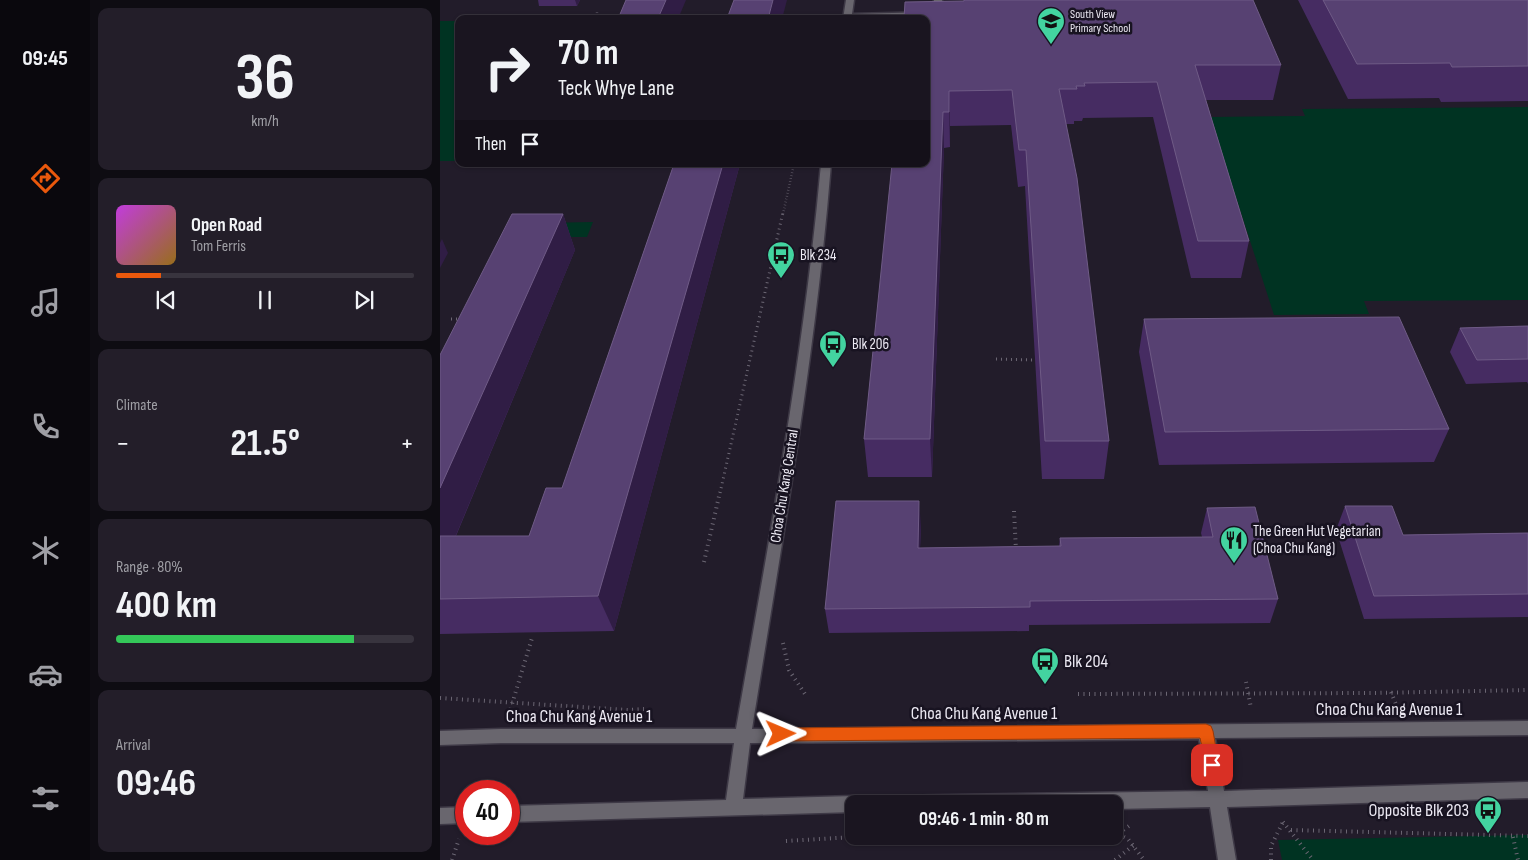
<!DOCTYPE html>
<meta charset="utf-8">
<style>
body{margin:0;font-family:"Sofia Sans Condensed",sans-serif;background:#231e29;color:#f1f3f6;height:100vh;display:flex;flex-direction:column;font-size:19px;white-space:nowrap}
*{box-sizing:border-box;margin:0}
p{font-size:16px;color:#9f9fa5}
.icon{flex:none;width:28px;height:28px;fill:none;stroke:currentColor;stroke-width:2;stroke-linecap:round;stroke-linejoin:round}
.map{position:relative;flex:1;overflow:hidden}
.details{display:flex;flex-direction:column;gap:8px;padding:8px;background:#0e0c12;width:350px}
.details>*{flex:none}
.guide{position:absolute;left:15px;top:15px;width:475px;height:152px;border-radius:10px;box-shadow:0 1px 4px #0004,0 0 0 1px #38343e;background:#1a1520;color:#f1f3f6;overflow:hidden}
.speed{position:absolute;left:15px;top:780px;display:flex;gap:10px;font-size:25px;font-weight:700;text-align:center}
.speed>*{display:grid;place-content:center;width:65px;height:65px;border-radius:50%;background:#1a1520;box-shadow:0 1px 4px #0004,0 0 0 1px #38343e;line-height:1}
.speed .limit{border:8px solid #d22;background:#fff;color:#111}
.pin{position:absolute;display:grid;place-items:center;width:42px;height:42px;color:#fff;margin:-21px;border-radius:10px;box-shadow:0 2px 8px #0006}
.me{position:absolute;width:55px;margin:-28px;rotate:89deg;stroke-linejoin:round;filter:drop-shadow(0 0 4px #0008)}
.turn{display:flex;align-items:center;gap:18px;height:105px;padding:0 20px;font-size:22px}
.turn .icon{width:65px;height:65px;stroke-width:2.5}
.turn b{display:block;font-size:35px;line-height:42px}
.then{display:flex;align-items:center;height:48px;padding:0 20px;background:#0003;gap:10px;font-size:19px}
.big{font-size:38px;font-weight:700;line-height:1.1}
.details .tile{flex:1;display:flex;flex-direction:column;justify-content:center;gap:8px;min-width:0;padding:0 18px;border-radius:10px;background:#231e29}
.details .dial{align-items:center;gap:0}
.dial b{font-size:65px;line-height:1}
.song{display:flex;align-items:center;gap:15px}
.cover{width:60px;height:60px;border-radius:8px;background:linear-gradient(135deg,hsl(290 70% 55%),hsl(40 70% 35%))}
.played{height:5px;border-radius:2px;background:linear-gradient(90deg,#ea580c 15%,#38343e 15%)}
.keys{display:flex;justify-content:space-around;direction:ltr}
.heat{display:flex;justify-content:space-between;align-items:center;font-size:28px;direction:ltr}
.charge{height:8px;border-radius:4px;background:linear-gradient(90deg,#34c759 80%,#38343e 0)}
.trip{position:absolute;left:405px;top:795px;width:278px;height:50px;border-radius:10px;background:#1a1520;box-shadow:0 1px 4px #0004,0 0 0 1px #38343e;font-weight:700;line-height:50px;text-align:center}
main{display:flex;flex:1;min-height:0}
.dock{display:flex;flex-direction:column;width:90px;justify-content:space-around;align-items:center;background:#0a080d;color:#9f9fa5}
.dock .icon{width:35px;height:35px}
.dock .current{color:#ea580c}
.dock b{font-size:22px;color:#f1f3f6}
.map>svg:first-child{display:block}
.green{fill:#032}
.lines{fill:none;stroke-linecap:round;stroke-linejoin:round}
.minor-casing{stroke:#3e3946;stroke-width:3}
.path-far2{stroke:#6c6774;stroke-width:2.5;stroke-dasharray:0.5 2.5;stroke-linecap:butt}
.path-far1{stroke:#6c6774;stroke-width:3;stroke-dasharray:1 4;stroke-linecap:butt}
.path{stroke:#6c6774;stroke-width:4;stroke-dasharray:1 4.5;stroke-linecap:butt}
.minor{fill:#69666e;fill-rule:evenodd}
.wall{fill:#462c62}
.shaded-wall{fill:#301d45}
.building{fill:#574172;stroke:#6f5b86}
.route{fill:#ea580c;stroke:#983908}
.labels{text-anchor:middle;stroke-width:5;stroke-linejoin:round;paint-order:stroke}
.far-poi-label{font-size:12px;fill:#ece9f3;stroke:#181321;text-anchor:start}
.poi-label{font-size:15px;fill:#ece9f3;stroke:#181321;text-anchor:start}
.street-label{font-size:15px;fill:#ece9f3;stroke:#181321}
.near-poi-label{font-size:18px;fill:#ece9f3;stroke:#181321;text-anchor:start}
.near-street-label{font-size:18px;fill:#ece9f3;stroke:#181321}
</style>
<main>
<nav class="dock">
<b>09:45</b>
<svg class="icon current" aria-label="directions" viewBox="0 0 24 24"><path d="M12 3l9 9-9 9-9-9zM9 14v-3h6M13 9l2 2-2 2"/></svg>
<svg class="icon" aria-label="music" viewBox="0 0 24 24"><path d="M9 18V5l10-2v13"/><circle cx="6" cy="18" r="3"/><circle cx="16" cy="16" r="3"/></svg>
<svg class="icon" aria-label="phone" viewBox="0 0 24 24"><path d="M5 4h4l2 5-3 2q2 4 5 5l2-3 5 2v4C11 20 4 13 5 4z"/></svg>
<svg class="icon" aria-label="climate" viewBox="0 0 24 24"><path d="M12 3v18M4 7l16 10M4 17L20 7"/></svg>
<svg class="icon" aria-label="car" viewBox="0 0 24 24"><path d="M5 17H2v-5l4-1 3-4h7l3 4 3 1v5h-3M9 17h6M6 11h13"/><circle cx="7" cy="17" r="2"/><circle cx="17" cy="17" r="2"/></svg>
<svg class="icon" aria-label="filters" viewBox="0 0 24 24"><path d="M4 7h16M4 17h16"/><circle cx="9" cy="7" r="2"/><circle cx="15" cy="17" r="2"/></svg>
</nav>
<section class="details">
<div class="tile dial"><b>36</b><p>km/h</p></div>
<div class="tile">
<div class="song"><i class="cover"></i><div><b>Open Road</b><p>Tom Ferris</p></div></div>
<div class="played"></div>
<div class="keys"><svg class="icon" aria-label="previous" viewBox="0 0 24 24"><path d="M18 5L8 12l10 7zM5 5v14"/></svg><svg class="icon" aria-label="pause" viewBox="0 0 24 24"><path d="M8 5v14M16 5v14"/></svg><svg class="icon" aria-label="next" viewBox="0 0 24 24"><path d="M6 5l10 7-10 7zM19 5v14"/></svg></div>
</div>
<div class="tile"><p>Climate</p>
<div class="heat"><a>−</a><b class="big">21.5°</b><a>+</a></div>
</div>
<div class="tile"><p>Range · 80%</p><b class="big">400 km</b><div class="charge"></div></div>
<div class="tile"><p>Arrival</p><b class="big">09:46</b></div>
</section>
<div class="map">
<svg width="1088" height="860" viewBox="0 0 1088 860">
<rect width="100%" height="100%" fill="#221c2a"/>
<!-- green -->
<g class="green">
<rect x="0" y="21" width="19" height="140"/>
<polygon points="1088,107 1088,300 924,301 929,314 834,315 770,117 865,116 862,109"/>
<polygon points="153,222 147,237 93,237 99,223"/>
<polygon points="1088,835 1088,860 842,860 838,840"/>
</g>
<g class="lines">
<!-- minor casing -->
<g class="minor-casing">
<g id="minor">
<polygon points="406,0 414,0 412,14 493,12 494,0 502,0 501,11 495,16 403,19"/>
<path d="M 381,164 L 391,164 C 376,353 342,541 312,729 L 1088,721 L 1088,735 L 775,738 L 784,791 L 1088,782 L 1088,798 L 787,807 L 796,860 L 778,860 L 770,807 L 674,809 L 674,804 L 442,804 L 444,798 L 450,796 L 768,791 L 759,739 L 310,743 L 303,799 L 414,796 L 420,798 L 422,804 L 414,804 L 414,812 L 69,822 L 69,806 L 286,800 L 294,743 L 61,743 L 0,745 L 0,731 L 61,729 L 296,729 C 329,541 364,354 381,164 Z"/>
<polygon points="26,807 26,823 0,824 0,808"/>
</g>
</g>
<!-- path-far2 -->
<g class="path-far2">
<polyline points="157,12 157,19"/>
<polyline points="343,214 354,164"/>
</g>
<!-- path-far1 -->
<g class="path-far1">
<polyline points="11,319 22,319"/>
<polyline points="556,359 593,360"/>
<polyline points="280,493 343,212"/>
</g>
<!-- path -->
<g class="path">
<polyline points="574,511 576,551"/>
<polyline points="264,562 280,492"/>
<polyline points="343,643 349,670 367,697"/>
<polyline points="806,682 811,708"/>
<polyline points="951,692 957,707"/>
<polyline points="638,694 934,693 1088,690"/>
<polyline points="0,698 188,710 204,709"/>
<polyline points="69,714 92,638"/>
<polyline points="843,822 873,860"/>
<polyline points="851,830 1088,836"/>
<polyline points="674,832 688,839 704,860"/>
<polyline points="679,833 689,826"/>
<polyline points="1073,837 1078,860"/>
<polyline points="346,841 431,836"/>
<polyline points="12,860 19,839"/>
<polyline points="675,860 694,845"/>
<polyline points="831,860 831,846 843,822"/>
</g>
<!-- minor -->
<use href="#minor" class="minor"/>
</g>
<!-- wall -->
<g class="wall">
<polygon points="98,0 140,0 137,6 99,6"/>
<polygon points="858,0 1088,0 1088,101 1001,102 999,98 908,99"/>
<polygon points="486,19 841,65 833,100 766,100 809,241 801,278 751,278 713,117 643,118 642,121 634,121 634,124 626,124 669,441 664,479 602,479 585,186 578,187 571,125 510,126 510,147 504,148 492,477 428,477 424,439"/>
<polygon points="234,164 300,164 174,631 0,634 0,355 123,214 135,250 16,536 89,536 122,488"/>
<polygon points="704,319 1009,429 994,462 719,465 699,352"/>
<polygon points="1088,326 1088,384 1087,382 1026,384 1010,352 1020,328"/>
<polygon points="905,506 963,535 1088,533 1088,617 924,619 896,530"/>
<polygon points="767,508 838,599 830,623 589,625 589,631 389,633 385,609 481,526 480,548 619,546 620,538 762,537 761,533"/>
</g>
<!-- shaded-wall -->
<g class="shaded-wall">
<polygon points="135,0 140,0 137,6"/>
<polygon points="226,0 246,0 238,19 219,16"/>
<polygon points="333,0 347,0 342,19 328,19"/>
<polygon points="509,91 510,126 510,147 509,112"/>
<polygon points="503,112 504,148 492,477 490,439"/>
<polygon points="283,164 300,164 174,631 158,596"/>
<polygon points="123,214 135,250 11,547 0,561 0,488"/>
<polygon points="2,239 8,253 0,268 0,243"/>
<polygon points="479,501 481,526 479,572 478,548"/>
</g>
<!-- building -->
<g class="building">
<polygon points="186,0 226,0 219,16 288,16 294,0 333,0 328,19 178,19"/>
<polygon points="524,0 813,0 841,65 755,65 809,241 758,241 717,82 644,83 645,86 636,86 637,89 619,89 637,178 669,441 605,441 586,150 579,150 572,90 509,91 509,112 503,112 490,439 424,439 452,164 486,164 486,19 464,19 465,2 524,1"/>
<polygon points="883,0 1088,0 1088,66 1012,67 1010,63 917,64"/>
<polygon points="234,164 283,164 158,596 0,599 0,536 89,536 106,488 122,488"/>
<polygon points="72,214 123,214 0,488 0,355"/>
<polygon points="959,317 1009,429 725,432 704,319"/>
<polygon points="1088,326 1088,359 1037,360 1020,328"/>
<polygon points="396,501 479,501 478,548 621,546 620,538 773,537 767,508 815,507 838,599 590,601 590,607 385,609"/>
<polygon points="905,506 952,506 963,535 1088,533 1088,594 934,596"/>
</g>
<!-- route -->
<polygon class="route" points="766,724 771,726 773,731 779,765 777,770 772,772 767,770 760,738 341,741 336,739 334,734 336,730 341,728"/>
<!-- icons -->
<defs>
<g id="school-pin" transform="scale(1.4375)"><path d="M0 17L-7.5 6A9.5 9.5 0 1 1 7.5 6Z" fill="#43d4a0" stroke="#181321"/><path d="M0-5L7-2L0 1L-7-2ZM-4 1L0 2.5L4 1V4Q0 6-4 4Z" fill="#111"/></g>
<g id="bus-pin" transform="scale(1.4375)"><path d="M0 17L-7.5 6A9.5 9.5 0 1 1 7.5 6Z" fill="#43d4a0" stroke="#181321"/><path d="M-5-6H5V4H4V6H2V4H-2V6H-4V4H-5ZM-3.5-4V0h7V-4ZM-3.5 1.2v1.5H-2V1.2ZM2 1.2v1.5H3.5V1.2Z" fill="#111"/></g>
<g id="restaurant-pin" transform="scale(1.4375)"><path d="M0 17L-7.5 6A9.5 9.5 0 1 1 7.5 6Z" fill="#43d4a0" stroke="#181321"/><path d="M-5-6h1v4h1v-4h1v4h1v-4h1v5L-1.5 .5V6h-2V.5L-5-1ZM5-6V6H3V1.5H1.5Q1.5-4 5-6Z" fill="#111"/></g>
</defs>
<g fill-rule="evenodd">
<use href="#school-pin" x="611" y="21"/>
<use href="#bus-pin" x="341" y="255"/>
<use href="#bus-pin" x="393" y="344"/>
<use href="#restaurant-pin" x="794" y="540"/>
<use href="#bus-pin" x="605" y="661"/>
<use href="#bus-pin" x="1048" y="810"/>
</g>
<g class="labels">
<!-- far-poi labels -->
<g class="far-poi-label">
<text x="630" y="18">South View<tspan x="630" dy="14">Primary School</tspan></text>
</g>
<!-- poi labels -->
<g class="poi-label">
<text x="360" y="260">Blk 234</text>
<text x="412" y="349">Blk 206</text>
<text x="813" y="536">The Green Hut Vegetarian<tspan x="813" dy="17">(Choa Chu Kang)</tspan></text>
</g>
<!-- street labels -->
<g class="street-label">
<text transform="translate(344 486) rotate(-81)" y="5">Choa Chu Kang Central</text>
</g>
<!-- near-poi labels -->
<g class="near-poi-label">
<text x="624" y="667">Blk 204</text>
<text x="1029" y="816" text-anchor="end">Opposite Blk 203</text>
</g>
<!-- near-street labels -->
<g class="near-street-label">
<text x="949" y="715">Choa Chu Kang Avenue 1</text>
<text x="544" y="719">Choa Chu Kang Avenue 1</text>
<text x="139" y="722">Choa Chu Kang Avenue 1</text>
</g>
</g>
</svg>
<div class="speed"><div class="limit">40</div></div>
<div class="pin" style="left:772px;top:765px;background:#d93025"><svg class="icon" aria-label="arrive" viewBox="0 0 24 24"><path d="M6 21V4h12l-3 4 3 4H6"/></svg></div>
<svg class="me" style="left:341px;top:734px" viewBox="-20 -20 40 40"><path d="M0-17L14 15 0 8-14 15z" fill="#ea580c" stroke="#fff" stroke-width="4"/></svg>
<div class="trip">09:46 · 1 min · 80 m</div>
<div class="guide">
<div class="turn"><svg class="icon" aria-label="right" viewBox="0 0 24 24"><path d="M7 20v-9h11M14 6l5 5-5 5"/></svg><div><b>70 m</b>Teck Whye Lane</div></div>
<div class="then">Then<svg class="icon" aria-label="arrive" viewBox="0 0 24 24"><path d="M6 21V4h12l-3 4 3 4H6"/></svg></div>
</div>
</div>
</main>
